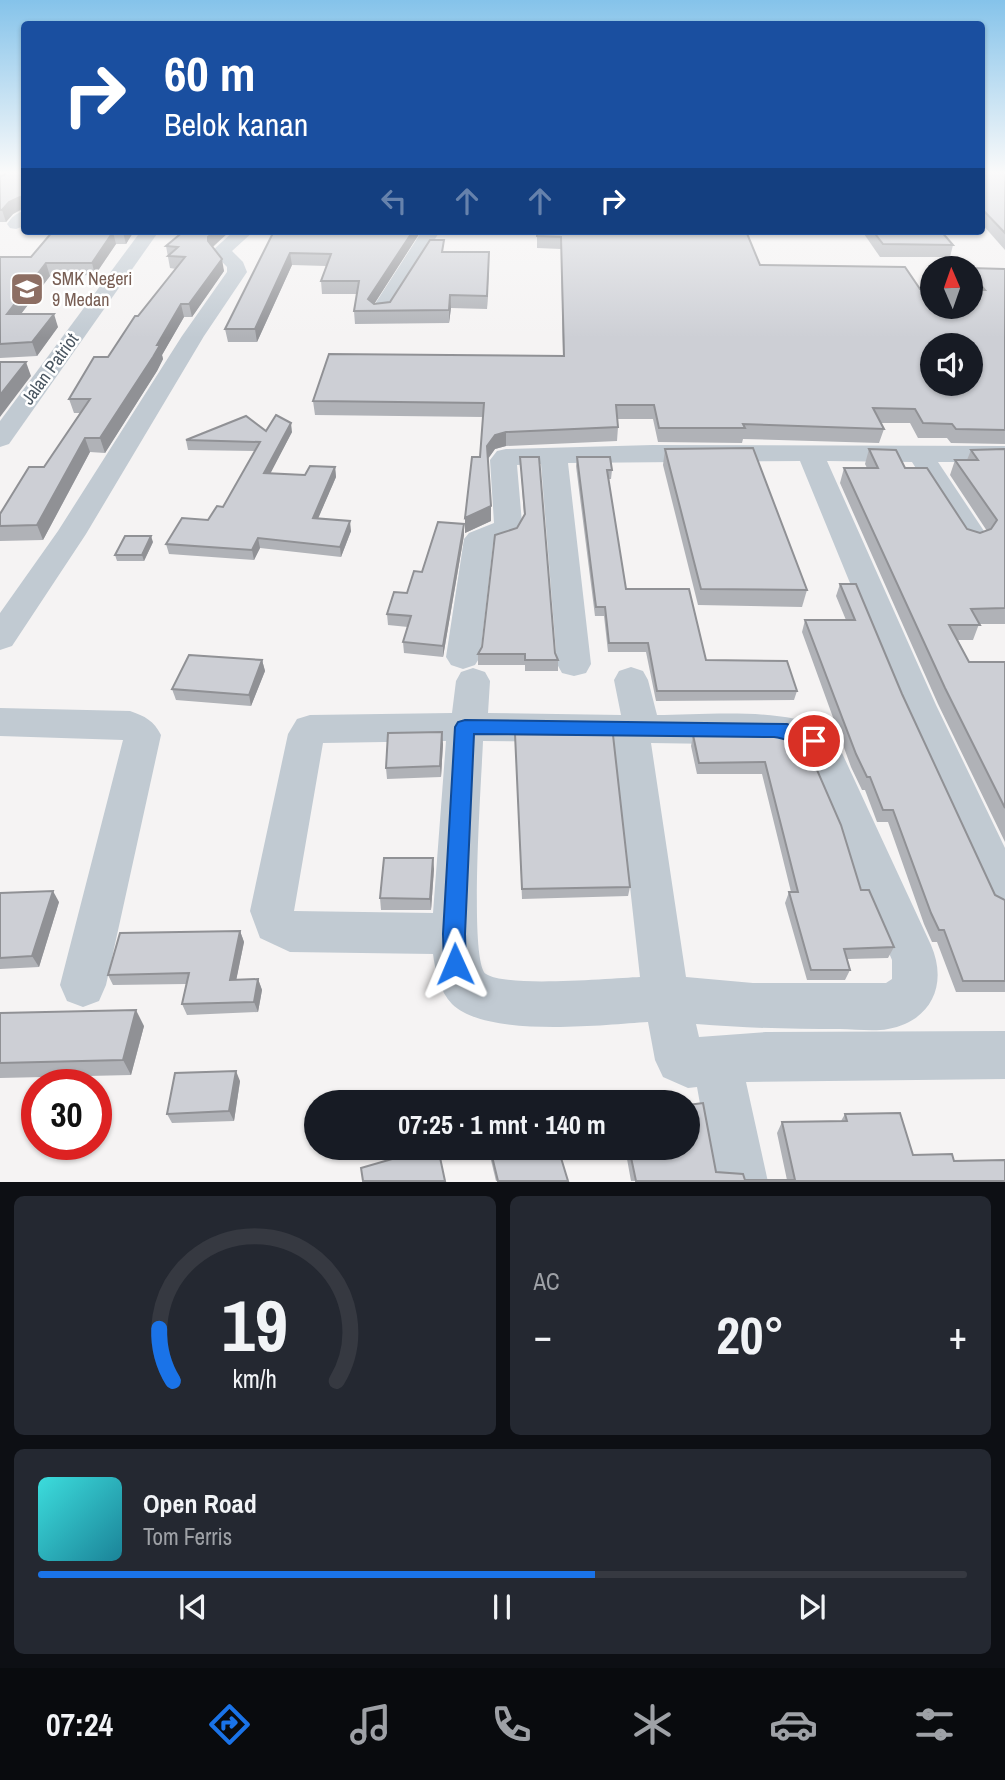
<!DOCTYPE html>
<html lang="id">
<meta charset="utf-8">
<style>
body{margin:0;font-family:"Archivo Narrow",sans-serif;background:#242831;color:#f1f3f6;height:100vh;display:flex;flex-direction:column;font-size:26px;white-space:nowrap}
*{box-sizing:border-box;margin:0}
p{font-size:23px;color:#9ea1a6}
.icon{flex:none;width:38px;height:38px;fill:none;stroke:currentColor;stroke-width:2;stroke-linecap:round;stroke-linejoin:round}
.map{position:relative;height:1182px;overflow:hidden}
.panel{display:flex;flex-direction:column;gap:14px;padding:14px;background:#0d0f14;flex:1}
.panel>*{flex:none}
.guide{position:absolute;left:21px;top:21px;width:964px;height:214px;border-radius:7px;box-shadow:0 2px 5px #0004;background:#1a4fa0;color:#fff;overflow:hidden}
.needle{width:46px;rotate:358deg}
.buttons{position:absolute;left:920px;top:256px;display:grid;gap:14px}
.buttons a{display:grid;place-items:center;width:63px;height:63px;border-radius:50%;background:#171b24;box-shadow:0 2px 5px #0004;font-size:35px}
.speed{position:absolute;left:21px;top:1069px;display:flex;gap:14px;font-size:35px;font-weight:700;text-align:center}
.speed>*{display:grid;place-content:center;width:91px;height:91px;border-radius:50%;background:#171b24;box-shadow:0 2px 5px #0004;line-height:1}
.speed .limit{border:10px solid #d22;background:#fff;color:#111}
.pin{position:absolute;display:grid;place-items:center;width:60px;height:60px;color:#fff;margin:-30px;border:4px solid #fff;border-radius:50%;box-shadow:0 2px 7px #0007}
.me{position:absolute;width:77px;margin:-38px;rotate:359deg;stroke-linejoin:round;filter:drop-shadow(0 0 5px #0008)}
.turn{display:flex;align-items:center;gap:24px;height:147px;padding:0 28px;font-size:32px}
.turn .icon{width:91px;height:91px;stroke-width:2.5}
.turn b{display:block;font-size:49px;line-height:60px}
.lanes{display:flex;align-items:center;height:66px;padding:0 28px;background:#0003;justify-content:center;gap:35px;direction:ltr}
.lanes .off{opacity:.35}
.big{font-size:52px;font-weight:800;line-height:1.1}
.panel .widget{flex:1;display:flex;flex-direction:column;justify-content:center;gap:10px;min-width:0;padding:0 24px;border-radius:10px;background:#242831}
.panel .dial{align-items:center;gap:0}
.dial svg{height:182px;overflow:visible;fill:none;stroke:#363941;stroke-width:7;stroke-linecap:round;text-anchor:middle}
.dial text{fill:#f1f3f6;stroke:none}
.song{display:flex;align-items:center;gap:21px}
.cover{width:84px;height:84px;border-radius:10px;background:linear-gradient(135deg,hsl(180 70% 55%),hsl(190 70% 35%))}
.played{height:7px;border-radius:4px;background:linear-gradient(90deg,#1a73e8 60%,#363941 60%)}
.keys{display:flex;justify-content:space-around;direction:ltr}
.heat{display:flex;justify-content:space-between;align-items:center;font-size:38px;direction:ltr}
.panel .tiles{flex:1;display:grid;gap:14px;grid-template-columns:1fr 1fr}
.widget:last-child{grid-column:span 2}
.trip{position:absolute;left:304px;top:1090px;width:396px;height:70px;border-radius:35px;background:#171b24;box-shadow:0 2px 5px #0004;font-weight:800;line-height:70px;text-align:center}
.menu{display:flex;height:112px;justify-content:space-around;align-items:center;background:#090b0e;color:#9ea1a6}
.menu .icon{width:49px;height:49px}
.menu .on{color:#1a73e8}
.menu b{font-size:32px;color:#f1f3f6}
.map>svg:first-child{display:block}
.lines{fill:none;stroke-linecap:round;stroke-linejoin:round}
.minor{fill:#c1cad2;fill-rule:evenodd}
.wall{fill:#b0b2b7}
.shaded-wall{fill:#909195}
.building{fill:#cdcfd5;stroke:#909195;stroke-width:2;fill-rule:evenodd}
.route{fill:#1a73e8;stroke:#114b97;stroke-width:2}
.labels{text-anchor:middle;stroke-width:5;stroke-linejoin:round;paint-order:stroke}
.far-education-label{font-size:18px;fill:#785e54;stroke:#fff;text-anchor:start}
.far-street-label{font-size:18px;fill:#4a5661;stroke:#fff}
</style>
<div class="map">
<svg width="1005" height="1182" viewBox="0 0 1005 1182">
<rect width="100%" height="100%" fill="#f5f3f3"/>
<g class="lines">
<!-- minor -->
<g class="minor">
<path d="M 24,211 L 24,226 L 16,229 L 10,228 L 7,224 C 12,217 16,213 24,211 Z"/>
<polygon points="141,231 159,231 9,444 0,447 0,421"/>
<polygon points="234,231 254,231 232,251 243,262 247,272 204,336 86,534 12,646 0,650 0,613 58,531 182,336 227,272 227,267 212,251"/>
<polygon points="422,231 440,231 389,314 375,314 371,310"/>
<polygon points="653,445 1005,446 1005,462 938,462 988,537 983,543 973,546 963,543 912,462 827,461 936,705 1005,848 1005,912 990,906 984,893 900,705 800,461 568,463 591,664 586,673 574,676 562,673 557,664 541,464 517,465 522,523 516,536 493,544 480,657 475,665 463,669 451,665 446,657 464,539 469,533 494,523 490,460 497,451 506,449"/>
<path d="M 631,667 L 643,671 L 648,680 L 657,715 C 700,715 784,707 820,728 C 831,734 836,743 842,753 L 931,945 C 948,984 932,1021 888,1029 C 873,1032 855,1029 840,1029 C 791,1029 744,1028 696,1024 L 699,1037 L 766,1032 L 1005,1031 L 1005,1079 L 746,1082 L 768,1182 L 714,1182 L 697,1087 L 688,1088 L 663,1077 L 655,1060 L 648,1022 C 601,1025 487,1038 452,1004 C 440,992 435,970 433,954 L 290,952 L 260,938 L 250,911 L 288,734 L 297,719 L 310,715 L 452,713 L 456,681 L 461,672 L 473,668 L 485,672 L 490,681 L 488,713 L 621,715 L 614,680 L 619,671 ZM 446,741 L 433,913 L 294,911 L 323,743 ZM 483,741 L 614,742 L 640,977 C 612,978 507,988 486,974 C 468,962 482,772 483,741 ZM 651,743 L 782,745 L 794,749 L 805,757 L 892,960 L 892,979 L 886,983 L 753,983 L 686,977 Z"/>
<path d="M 0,708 L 130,711 C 145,716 154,721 161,735 L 106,985 L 99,1001 L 83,1007 L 67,1001 L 60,985 L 123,740 L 0,736 Z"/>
</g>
</g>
<!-- wall -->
<g class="wall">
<polygon points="24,172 24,215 23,209 13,214 6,222 0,222 0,176"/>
<polygon points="982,172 1005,172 1005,250 982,224"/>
<polygon points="53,231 134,231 126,244 116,244 95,275 50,276 21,314 58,327 37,356 0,358 0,257 31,257"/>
<polygon points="184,231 230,231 213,247 224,271 192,317 184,317 162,355 163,359 157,371 105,453 90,452 43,540 0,541 0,514 44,467 80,413 74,413 69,399 108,357 176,269 170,268 166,246"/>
<polygon points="274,231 421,231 374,304 390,302 444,252 489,252 487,309 451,308 449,323 355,324 354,311 357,294 322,294 321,281 326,266 292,265 257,342 228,342 225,329"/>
<polygon points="537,231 920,289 971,306 971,268 1005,269 1005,444 951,443 947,438 918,438 910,423 881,423 884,429 879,443 743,439 742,443 658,442 653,419 618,419 618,427 617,441 506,446 495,449 488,459 491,521 465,533 480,457 483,417 315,415 313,401 563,356 561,249 537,248"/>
<polygon points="862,231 941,231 953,245 950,257 880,257"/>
<polygon points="266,431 292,432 270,473 305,475 335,467 336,477 318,518 351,531 341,557 260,548 254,560 169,554 166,544 208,520 223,507 255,451 188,450 186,440"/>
<polygon points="665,449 807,590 802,607 698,605 663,465"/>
<polygon points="869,449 905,468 967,529 980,533 987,531 950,475 955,460 967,460 971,450 1005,449 1005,624 979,624 973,640 958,640 969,662 1005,662 1005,842 938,704 840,483 844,468 867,468 865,464"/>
<polygon points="520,457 555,653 558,660 558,671 525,671 525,665 478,665 478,654 482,647 517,528 524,515"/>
<polygon points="577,457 612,470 611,479 608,479 626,589 706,660 797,691 794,700 656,701 646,652 608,652 604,616 595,616 576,466"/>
<polygon points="464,524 464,535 443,657 404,653 403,642 408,627 388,625 387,614 407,593 422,572"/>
<polygon points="153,542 144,561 117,561 115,555"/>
<polygon points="840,584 902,694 995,895 1005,900 1005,992 956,992 937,942 932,942 924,924 888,822 877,822 865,790 862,790 851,767 802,632 805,620 846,620 836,596"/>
<polygon points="262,660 265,671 251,706 176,700 172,689"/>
<polygon points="515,734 630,887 628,896 522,899"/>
<polygon points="693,735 785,736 861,890 894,947 888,958 847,959 850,970 845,980 807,980 785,903 789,892 791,892 762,774 697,774 691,746"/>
<polygon points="443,744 441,777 387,779 386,768"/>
<polygon points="434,869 431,910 381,910 380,898"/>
<polygon points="0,893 59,902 39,967 0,969"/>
<polygon points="240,931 244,942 236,980 258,979 262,990 258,1012 187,1015 182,1004 186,984 113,985 108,975"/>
<polygon points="0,1013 144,1026 131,1075 0,1078"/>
<polygon points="240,1081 234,1121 172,1123 167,1114"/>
<polygon points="845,1114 913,1155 954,1161 1005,1181 631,1181 625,1148 688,1148 716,1172 745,1180 787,1180 777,1133 782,1122 841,1121"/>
<polygon points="488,1148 558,1148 568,1181 496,1181"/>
</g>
<!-- shaded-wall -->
<g class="shaded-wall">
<polygon points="20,197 23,208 13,214 6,222 2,210 9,202"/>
<polygon points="124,231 134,231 126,244 123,232"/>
<polygon points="215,231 230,231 210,249 208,237"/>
<polygon points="413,231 421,231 369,312 368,299"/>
<polygon points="113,232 116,244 95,275 92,263"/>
<polygon points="489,252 489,264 487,309 487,296"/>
<polygon points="290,253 292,265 257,342 255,329"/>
<polygon points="222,259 224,271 192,317 189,304"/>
<polygon points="46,263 50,276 11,327 7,314"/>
<polygon points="450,295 451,308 449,323 449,310"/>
<polygon points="181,304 184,317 162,355 163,359 157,371 105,453 100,438"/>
<polygon points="54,314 58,327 37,356 32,342"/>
<polygon points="26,362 31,376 0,417 0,395"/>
<polygon points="291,423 292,432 266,482 264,473"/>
<polygon points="506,432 506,446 495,449 487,460 487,446 495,435"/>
<polygon points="85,438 90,452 43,540 37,525"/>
<polygon points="335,467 336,477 314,528 313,518"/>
<polygon points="491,506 491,521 465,533 465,518"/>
<polygon points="350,521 351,531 341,557 340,547"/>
<polygon points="464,524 464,535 443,657 443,646"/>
<polygon points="151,536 153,542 144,561 142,555"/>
<polygon points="258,538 260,548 254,560 252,550"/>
<polygon points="262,660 265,671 251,706 249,695"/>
<polygon points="442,732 443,744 441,777 440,766"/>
<polygon points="433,858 434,869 431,910 430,899"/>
<polygon points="53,891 59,902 39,967 32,956"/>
<polygon points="240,931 244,942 234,991 230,980"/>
<polygon points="258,979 262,990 258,1012 254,1002"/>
<polygon points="136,1010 144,1026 131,1075 123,1060"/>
<polygon points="236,1071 240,1081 234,1121 229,1111"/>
</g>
<!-- building -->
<g class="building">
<polygon points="7,172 24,172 24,210 23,210 23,200 20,197 9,202 2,210 0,210 0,176 4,175"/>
<polygon points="982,172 1005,172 1005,233 982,209"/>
<polygon points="53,231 124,231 113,232 92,263 46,263 7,314 54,314 32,342 0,344 0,257 31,257"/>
<polygon points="184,231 215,231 208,237 208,241 222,259 189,304 181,304 157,345 160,345 153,357 100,438 85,438 37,525 0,526 0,514 29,467 44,467 90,399 69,399 94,357 108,357 135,316 138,316 185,257 168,256 178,247 166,246"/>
<polygon points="274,231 413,231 368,299 374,304 390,302 430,240 444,240 442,252 489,252 487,296 450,295 449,310 354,311 359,281 321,281 331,254 290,253 255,329 225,329"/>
<path d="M 537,231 L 746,231 L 760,265 L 905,267 L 920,289 L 933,289 L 933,306 L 971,306 L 971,290 L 985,290 L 971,273 L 971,268 L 1005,269 L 1005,430 L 956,429 L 952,424 L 923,423 L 915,409 L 873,408 L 884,429 L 743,424 L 745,428 L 659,428 L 654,405 L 616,405 L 618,427 L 506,432 L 495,435 L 487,446 L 491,506 L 465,518 L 472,457 L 480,457 L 484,403 L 313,401 L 329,354 L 564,356 L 561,237 L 537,236 ZM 933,345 L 971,345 L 971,383 L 933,383 Z"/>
<polygon points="873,231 941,231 953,245 883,244"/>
<polygon points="0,362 26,362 0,395"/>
<polygon points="276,415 291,423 264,473 305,475 310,466 335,467 313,518 350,521 340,547 258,538 252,550 166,544 182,518 208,520 217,506 223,507 260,442 186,440 246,416 266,431"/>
<polygon points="753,448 807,590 701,589 665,449"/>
<polygon points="869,449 896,450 905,468 927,468 967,529 980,533 991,529 997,520 955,460 978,460 971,450 1005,449 1005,608 971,609 980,625 949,625 969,662 1005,662 1005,808 945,688 844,468 878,468"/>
<polygon points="520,457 539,457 555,653 558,660 525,660 525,654 478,654 482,647 495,535 517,528 525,514"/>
<polygon points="577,457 610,457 612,470 607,470 626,589 689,589 706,660 787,661 797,691 657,691 648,643 609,643 605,607 596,607"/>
<polygon points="438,522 464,524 443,646 403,642 411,616 387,614 394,592 407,593 414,571 422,572"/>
<polygon points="125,536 151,536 142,555 115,555"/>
<polygon points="840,584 856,584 902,694 995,895 1005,900 1005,981 963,981 944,930 939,930 931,913 893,810 883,810 870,777 867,777 856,754 805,620 855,620"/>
<polygon points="189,655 262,660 249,695 172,689"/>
<polygon points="442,732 440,766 386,768 388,733"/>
<polygon points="515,734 613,735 630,887 522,889"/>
<polygon points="693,735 785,736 807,747 841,825 861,890 869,890 894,947 844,949 850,970 811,970 789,892 798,892 765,762 699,763"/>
<polygon points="384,858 433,858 430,899 380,898"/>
<polygon points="53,891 32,956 0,958 0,893"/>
<polygon points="240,931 230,980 258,979 254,1002 182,1004 189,973 108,975 120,933"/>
<polygon points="136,1010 123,1060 0,1063 0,1013"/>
<polygon points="236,1071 229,1111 167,1114 175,1073"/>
<polygon points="703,1103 716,1172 743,1174 745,1180 795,1180 782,1122 847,1121 845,1114 900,1113 913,1155 952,1154 954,1161 1005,1160 1005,1181 636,1181 629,1148 688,1148 688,1105"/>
<polygon points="430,1148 438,1148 445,1181 363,1181 361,1168"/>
<polygon points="490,1148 558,1148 568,1181 498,1181"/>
</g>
<!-- sky -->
<linearGradient id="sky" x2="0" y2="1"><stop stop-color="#85c3ea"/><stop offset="0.51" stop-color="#fafafa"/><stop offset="1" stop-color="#fafafa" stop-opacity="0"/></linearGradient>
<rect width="1005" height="338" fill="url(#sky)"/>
<!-- route -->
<path class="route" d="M 465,720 L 787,724 L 820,736 L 823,741 L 820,746 C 806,751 789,738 774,737 L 474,734 L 465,934 L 466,964 L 463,971 L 455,975 L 447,971 L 444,964 L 443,934 L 455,727 L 458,722 Z"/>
<!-- icons -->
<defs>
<g id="school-square" transform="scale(1.75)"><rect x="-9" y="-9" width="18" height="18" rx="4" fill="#8d6e63" stroke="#fff"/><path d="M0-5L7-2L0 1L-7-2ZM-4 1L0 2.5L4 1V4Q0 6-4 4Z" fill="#fff"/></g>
</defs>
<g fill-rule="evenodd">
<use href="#school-square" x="27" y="289"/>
</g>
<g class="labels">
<!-- far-education labels -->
<g class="far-education-label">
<text x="52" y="285">SMK Negeri<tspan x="52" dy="21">9 Medan</tspan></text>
</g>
<!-- far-street labels -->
<g class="far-street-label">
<text transform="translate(50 369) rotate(-54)" y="6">Jalan Patriot</text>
</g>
</g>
</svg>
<div class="buttons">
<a><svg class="needle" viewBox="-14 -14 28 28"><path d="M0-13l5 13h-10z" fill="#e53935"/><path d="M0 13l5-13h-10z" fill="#9ea1a6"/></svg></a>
<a><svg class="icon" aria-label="sound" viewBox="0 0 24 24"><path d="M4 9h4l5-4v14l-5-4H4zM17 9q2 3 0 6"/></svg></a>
</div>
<div class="speed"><div class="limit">30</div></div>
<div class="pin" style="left:814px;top:741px;background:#d93025"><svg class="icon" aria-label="arrive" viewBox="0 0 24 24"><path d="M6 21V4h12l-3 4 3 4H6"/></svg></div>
<svg class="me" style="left:455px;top:964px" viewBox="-20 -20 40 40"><path d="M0-17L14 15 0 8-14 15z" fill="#1a73e8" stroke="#fff" stroke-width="4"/></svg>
<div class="trip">07:25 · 1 mnt · 140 m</div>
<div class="guide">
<div class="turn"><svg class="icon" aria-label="right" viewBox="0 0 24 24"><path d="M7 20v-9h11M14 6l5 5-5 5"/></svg><div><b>60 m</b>Belok kanan</div></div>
<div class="lanes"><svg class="icon off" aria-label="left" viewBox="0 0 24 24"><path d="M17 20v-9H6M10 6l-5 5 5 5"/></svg><svg class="icon off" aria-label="ahead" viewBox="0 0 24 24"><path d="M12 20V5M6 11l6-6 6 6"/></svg><svg class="icon off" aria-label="ahead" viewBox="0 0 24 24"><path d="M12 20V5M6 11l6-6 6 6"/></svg><svg class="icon" aria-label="right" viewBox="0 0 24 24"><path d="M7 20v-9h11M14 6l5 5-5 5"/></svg></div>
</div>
</div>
<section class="panel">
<div class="tiles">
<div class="widget dial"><svg viewBox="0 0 100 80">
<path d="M14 69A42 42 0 1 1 86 69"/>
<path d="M14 69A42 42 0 0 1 8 46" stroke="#1a73e8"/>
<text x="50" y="56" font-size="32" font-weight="700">19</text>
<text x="50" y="72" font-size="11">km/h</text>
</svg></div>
<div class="widget"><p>AC</p>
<div class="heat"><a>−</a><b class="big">20°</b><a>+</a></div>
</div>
<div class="widget">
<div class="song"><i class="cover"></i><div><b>Open Road</b><p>Tom Ferris</p></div></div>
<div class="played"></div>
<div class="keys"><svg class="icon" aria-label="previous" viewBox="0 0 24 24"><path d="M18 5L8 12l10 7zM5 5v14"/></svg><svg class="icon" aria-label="pause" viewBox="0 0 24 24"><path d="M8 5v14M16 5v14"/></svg><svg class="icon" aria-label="next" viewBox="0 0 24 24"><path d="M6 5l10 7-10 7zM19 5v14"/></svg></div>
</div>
</div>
</section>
<nav class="menu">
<b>07:24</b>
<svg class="icon on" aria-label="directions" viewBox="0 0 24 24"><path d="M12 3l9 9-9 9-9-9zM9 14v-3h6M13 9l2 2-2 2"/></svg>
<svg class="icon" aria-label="music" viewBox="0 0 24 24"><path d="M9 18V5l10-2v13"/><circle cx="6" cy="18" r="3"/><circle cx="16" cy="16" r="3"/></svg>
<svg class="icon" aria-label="phone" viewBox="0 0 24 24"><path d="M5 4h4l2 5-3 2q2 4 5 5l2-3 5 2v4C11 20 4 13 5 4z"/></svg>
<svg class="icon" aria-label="climate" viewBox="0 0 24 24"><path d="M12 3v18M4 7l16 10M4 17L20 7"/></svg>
<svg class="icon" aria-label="car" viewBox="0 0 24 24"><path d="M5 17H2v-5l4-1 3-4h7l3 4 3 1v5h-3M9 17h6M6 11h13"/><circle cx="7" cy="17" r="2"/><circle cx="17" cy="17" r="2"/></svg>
<svg class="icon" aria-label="filters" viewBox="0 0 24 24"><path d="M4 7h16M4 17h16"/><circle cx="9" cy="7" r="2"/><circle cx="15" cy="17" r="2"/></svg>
</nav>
